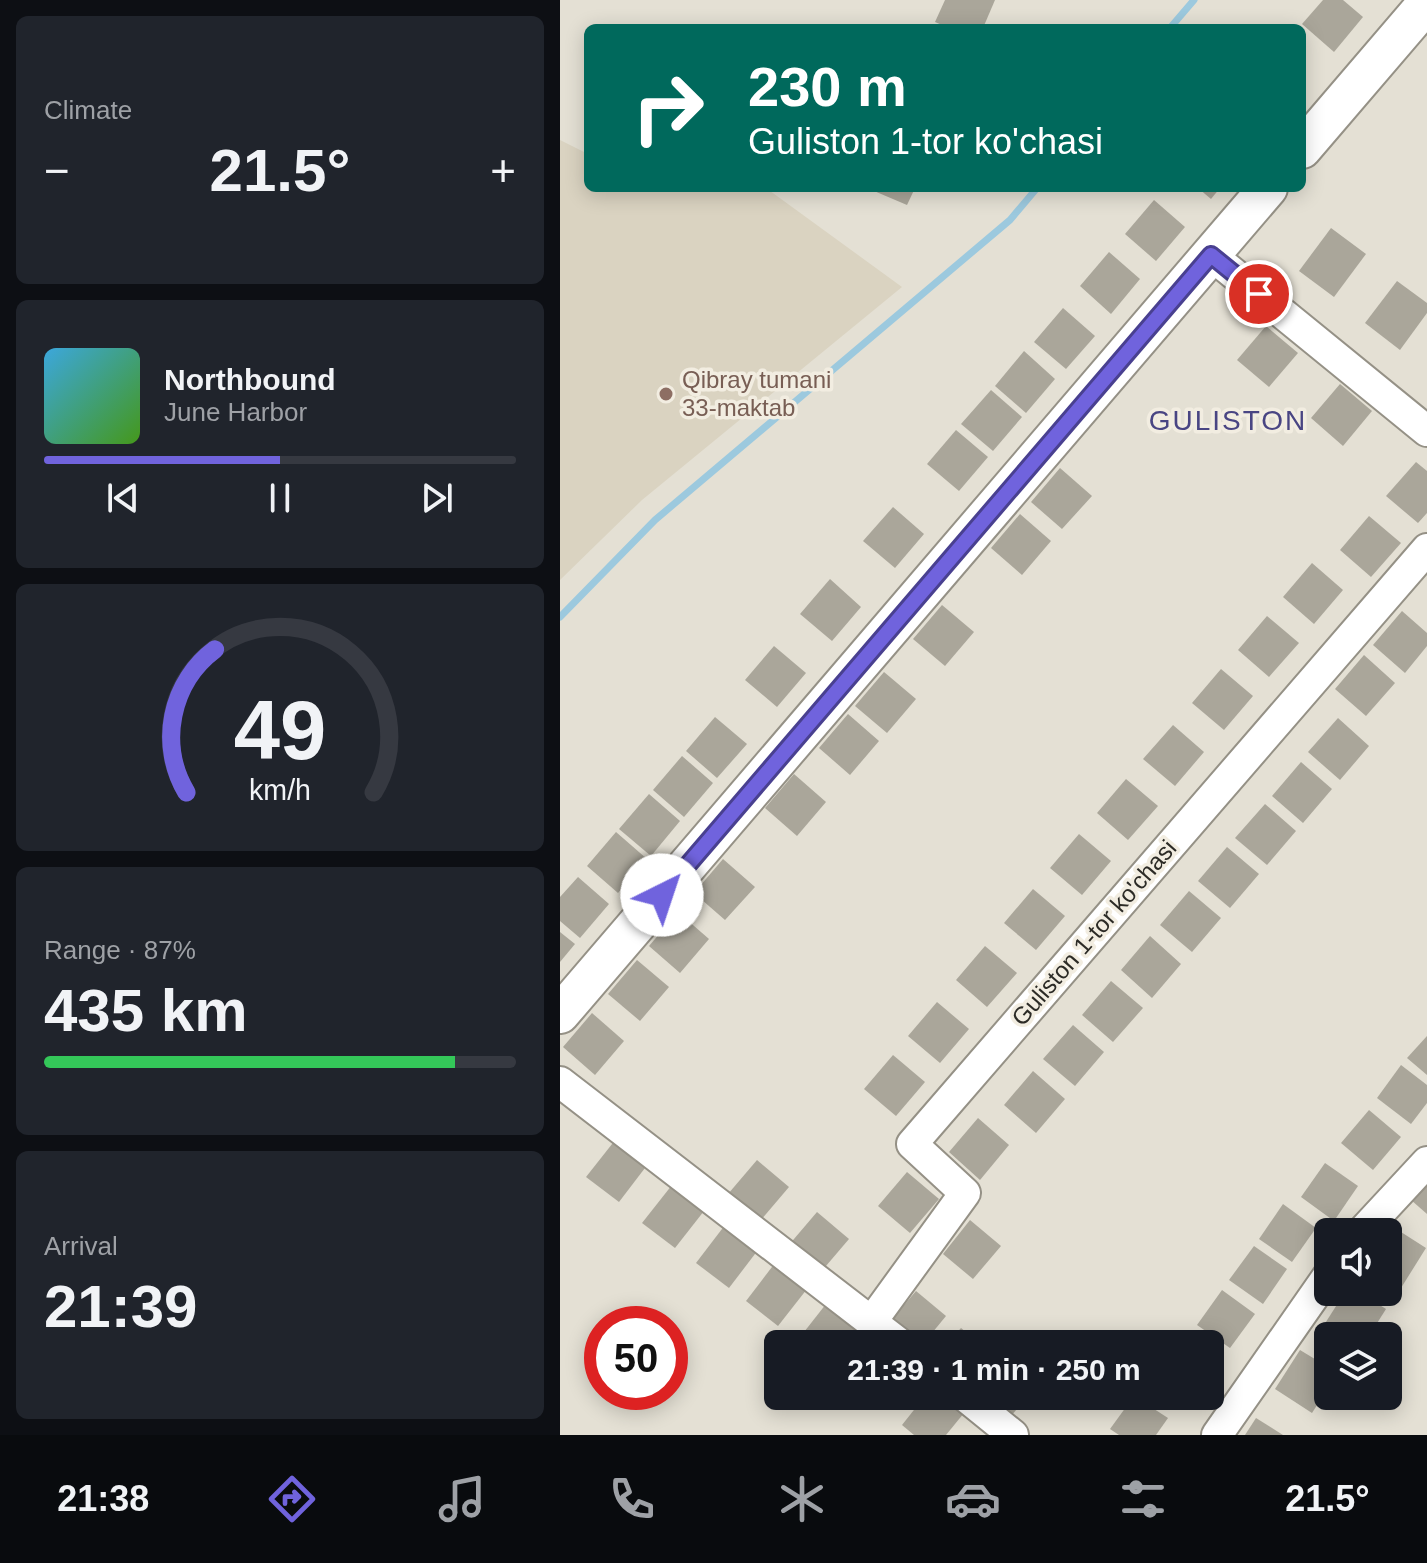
<!DOCTYPE html>
<meta charset="utf-8">
<style>
body{margin:0;font-family:Helvetica,sans-serif;background:#20242c;color:#f1f3f6;height:100vh;display:flex;flex-direction:column;font-size:30px;white-space:nowrap}
*{box-sizing:border-box;margin:0}
p{font-size:26px;color:#9ea1a6}
.icon{flex:none;width:44px;height:44px;fill:none;stroke:currentColor;stroke-width:2;stroke-linecap:round;stroke-linejoin:round}
.map{position:relative;flex:1;overflow:hidden}
.side{display:flex;flex-direction:column;gap:16px;padding:16px;background:#0d0f14;width:560px}
.side>*{flex:none}
.guide{position:absolute;left:24px;top:24px;width:722px;height:168px;border-radius:12px;box-shadow:0 4px 20px #0003;background:#00695c;color:#fff;overflow:hidden}
.controls{position:absolute;left:754px;top:1218px;display:grid;gap:16px}
.controls a{display:grid;place-items:center;width:88px;height:88px;border-radius:12px;background:#171b24;box-shadow:0 4px 20px #0003;font-size:40px}
.speed{position:absolute;left:24px;top:1306px;display:flex;gap:16px;font-size:40px;font-weight:700;text-align:center}
.speed>*{display:grid;place-content:center;width:104px;height:104px;border-radius:50%;background:#171b24;box-shadow:0 4px 20px #0003;line-height:1}
.speed .limit{border:12px solid #d22;background:#fff;color:#111}
.pin{position:absolute;display:grid;place-items:center;width:68px;height:68px;color:#fff;margin:-34px;border:4px solid #fff;border-radius:50%;box-shadow:0 2px 8px #0007}
.me{position:absolute;width:88px;margin:-44px;rotate:41deg;stroke-linejoin:round;filter:drop-shadow(0 0 6px #0008)}
.turn{display:flex;align-items:center;gap:28px;height:168px;padding:0 32px;font-size:36px}
.turn .icon{width:104px;height:104px;stroke-width:2.5}
.turn b{display:block;font-size:56px;line-height:68px}
.big{font-size:60px;font-weight:600;line-height:1.1}
.side .tile{flex:1;display:flex;flex-direction:column;justify-content:center;gap:12px;min-width:0;padding:0 28px;border-radius:12px;background:#20242c}
.side .dial{align-items:center;gap:0}
.dial svg{height:208px;overflow:visible;fill:none;stroke:#363941;stroke-width:7;stroke-linecap:round;text-anchor:middle}
.dial text{fill:#f1f3f6;stroke:none}
.song{display:flex;align-items:center;gap:24px}
.cover{width:96px;height:96px;border-radius:12px;background:linear-gradient(135deg,hsl(200 70% 55%),hsl(100 70% 35%))}
.played{height:8px;border-radius:4px;background:linear-gradient(90deg,#7063dd 50%,#363941 50%)}
.keys{display:flex;justify-content:space-around;direction:ltr}
.heat{display:flex;justify-content:space-between;align-items:center;font-size:44px;direction:ltr}
.charge{height:12px;border-radius:6px;background:linear-gradient(90deg,#34c759 87%,#363941 0)}
.trip{position:absolute;left:204px;top:1330px;width:460px;height:80px;border-radius:12px;background:#171b24;box-shadow:0 4px 20px #0003;font-weight:600;line-height:80px;text-align:center}
.dock{display:flex;height:128px;justify-content:space-around;align-items:center;background:#090b0e;color:#9ea1a6}
.dock .icon{width:56px;height:56px}
.dock .on{color:#7063dd}
.dock b{font-size:36px;color:#f1f3f6}
main{display:flex;flex:1;min-height:0}
.map>svg:first-child{display:block}
.built{fill:#dad3c1}
.lines{fill:none;stroke-linecap:round;stroke-linejoin:round}
.stream{stroke:#9cc9de;stroke-width:7}
.building{fill:#aaa69a}
.minor-casing{stroke:#959186;stroke-width:34}
.major-casing{stroke:#959186;stroke-width:42}
.minor{stroke:#fff;stroke-width:30}
.major{stroke:#fff;stroke-width:38}
.route-casing{stroke:#494090;stroke-width:20}
.route{stroke:#7063dd;stroke-width:14}
.education-dot{fill:#8d6e63;stroke:#f2ede1;stroke-width:3}
.labels{text-anchor:middle;stroke-width:7;stroke-linejoin:round;paint-order:stroke}
.education-label{font-size:24px;fill:#785e54;stroke:#f2ede1;text-anchor:start}
.street-label{font-size:24px;fill:#2c2b26;stroke:#f2ede1}
.quarter-label{font-size:28px;letter-spacing:2px;fill:#494583;stroke:#f2ede1}
</style>
<main>
<section class="side">
<div class="tile"><p>Climate</p>
<div class="heat"><a>−</a><b class="big">21.5°</b><a>+</a></div>
</div>
<div class="tile">
<div class="song"><i class="cover"></i><div><b>Northbound</b><p>June Harbor</p></div></div>
<div class="played"></div>
<div class="keys"><svg class="icon" aria-label="previous" viewBox="0 0 24 24"><path d="M18 5L8 12l10 7zM5 5v14"/></svg><svg class="icon" aria-label="pause" viewBox="0 0 24 24"><path d="M8 5v14M16 5v14"/></svg><svg class="icon" aria-label="next" viewBox="0 0 24 24"><path d="M6 5l10 7-10 7zM19 5v14"/></svg></div>
</div>
<div class="tile dial"><svg viewBox="0 0 100 80">
<path d="M14 69A42 42 0 1 1 86 69"/>
<path d="M14 69A42 42 0 0 1 25 14" stroke="#7063dd"/>
<text x="50" y="56" font-size="32" font-weight="700">49</text>
<text x="50" y="72" font-size="11">km/h</text>
</svg></div>
<div class="tile"><p>Range · 87%</p><b class="big">435 km</b><div class="charge"></div></div>
<div class="tile"><p>Arrival</p><b class="big">21:39</b></div>
</section>
<div class="map">
<svg width="867" height="1435" viewBox="0 0 867 1435">
<rect width="100%" height="100%" fill="#e4e0d4"/>
<!-- built -->
<polygon class="built" points="0,140 28,154 28,188 206,188 342,287 82,500 0,580"/>
<g class="lines">
<!-- stream -->
<g class="stream">
<polyline points="610,28 634,0"/>
<polyline points="0,617 95,520 450,220 477,188"/>
</g>
</g>
<!-- building -->
<g class="building">
<polygon points="385,0 435,0 423,28 389,28 375,22"/>
<polygon points="763,0 783,0 803,17 774,52 742,24"/>
<polygon points="307,188 355,188 347,205"/>
<polygon points="638,188 660,188 651,199"/>
<polygon points="594,200 625,227 596,261 565,234"/>
<polygon points="771,228 806,254 774,297 739,271"/>
<polygon points="549,252 580,279 551,314 520,286"/>
<polygon points="837,281 867,303 867,313 840,350 805,323"/>
<polygon points="503,308 535,336 506,369 474,342"/>
<polygon points="706,326 738,353 709,387 677,360"/>
<polygon points="464,351 495,379 466,413 435,386"/>
<polygon points="780,384 812,411 783,446 751,418"/>
<polygon points="431,390 462,417 433,451 401,424"/>
<polygon points="396,430 428,457 399,491 367,464"/>
<polygon points="856,462 867,471 867,513 858,523 826,496"/>
<polygon points="500,468 532,496 502,529 471,502"/>
<polygon points="333,507 364,534 335,568 303,541"/>
<polygon points="460,514 491,541 462,575 431,548"/>
<polygon points="809,516 841,543 811,577 780,550"/>
<polygon points="752,563 783,590 754,624 723,597"/>
<polygon points="270,579 301,607 272,641 240,614"/>
<polygon points="382,605 414,632 385,666 353,639"/>
<polygon points="842,611 867,633 867,646 845,673 813,645"/>
<polygon points="707,616 739,643 709,677 678,650"/>
<polygon points="214,646 246,673 217,707 185,680"/>
<polygon points="804,655 835,683 806,716 775,689"/>
<polygon points="661,669 693,696 664,730 632,703"/>
<polygon points="324,672 356,699 327,733 295,706"/>
<polygon points="288,714 319,741 290,775 259,748"/>
<polygon points="155,717 187,744 157,778 126,751"/>
<polygon points="778,718 809,746 780,780 748,752"/>
<polygon points="613,725 644,752 615,786 583,759"/>
<polygon points="122,756 153,783 124,817 93,790"/>
<polygon points="741,762 772,789 743,823 712,796"/>
<polygon points="234,774 266,802 237,836 205,808"/>
<polygon points="566,779 598,806 568,840 537,813"/>
<polygon points="89,794 120,821 91,856 59,829"/>
<polygon points="705,804 736,831 707,865 675,838"/>
<polygon points="56,832 87,859 58,893 27,866"/>
<polygon points="519,834 551,861 522,895 490,868"/>
<polygon points="667,847 699,874 670,908 638,881"/>
<polygon points="163,859 195,887 165,920 134,893"/>
<polygon points="18,877 49,904 20,938 0,921 0,897"/>
<polygon points="473,889 505,916 476,950 444,923"/>
<polygon points="629,891 661,918 632,952 600,925"/>
<polygon points="118,912 149,939 120,973 89,946"/>
<polygon points="0,932 15,944 0,962"/>
<polygon points="590,936 621,964 592,998 561,970"/>
<polygon points="425,946 457,973 427,1007 396,980"/>
<polygon points="77,960 109,987 80,1021 48,994"/>
<polygon points="551,981 583,1008 553,1042 522,1015"/>
<polygon points="377,1002 409,1029 380,1063 348,1036"/>
<polygon points="32,1013 64,1041 35,1075 3,1047"/>
<polygon points="513,1025 544,1052 515,1086 483,1059"/>
<polygon points="867,1036 867,1075 847,1058"/>
<polygon points="333,1055 365,1082 336,1116 304,1089"/>
<polygon points="841,1065 867,1085 867,1103 851,1124 817,1098"/>
<polygon points="473,1071 505,1099 476,1133 444,1105"/>
<polygon points="809,1110 841,1137 813,1170 781,1143"/>
<polygon points="418,1118 449,1145 420,1180 389,1152"/>
<polygon points="56,1139 88,1164 59,1202 26,1177"/>
<polygon points="197,1160 229,1187 200,1221 168,1194"/>
<polygon points="765,1163 798,1186 774,1221 741,1197"/>
<polygon points="347,1172 379,1199 350,1233 318,1206"/>
<polygon points="867,1182 867,1214 851,1200"/>
<polygon points="112,1185 144,1211 115,1248 82,1223"/>
<polygon points="723,1204 756,1228 732,1262 699,1239"/>
<polygon points="257,1212 289,1239 260,1273 228,1246"/>
<polygon points="410,1220 441,1246 413,1279 383,1254"/>
<polygon points="165,1225 198,1250 169,1288 136,1263"/>
<polygon points="830,1225 866,1248 841,1288 828,1279 828,1232 825,1232"/>
<polygon points="694,1246 727,1269 703,1304 669,1280"/>
<polygon points="215,1263 247,1289 218,1326 186,1301"/>
<polygon points="662,1290 695,1314 670,1348 637,1325"/>
<polygon points="356,1291 386,1316 363,1344 352,1344 328,1324"/>
<polygon points="785,1292 799,1292 826,1309 809,1336 780,1336 764,1325"/>
<polygon points="266,1304 299,1329 287,1344 241,1344 237,1341"/>
<polygon points="401,1328 420,1344 387,1344"/>
<polygon points="740,1350 768,1367 768,1388 752,1413 715,1389"/>
<polygon points="306,1396 325,1396 317,1405"/>
<polygon points="365,1396 382,1396 404,1413 386,1435 354,1435 342,1425"/>
<polygon points="414,1396 468,1396 446,1422"/>
<polygon points="574,1396 608,1418 596,1435 559,1435 550,1429"/>
<polygon points="604,1396 623,1396 617,1405"/>
<polygon points="696,1418 723,1435 685,1435"/>
</g>
<g class="lines">
<!-- minor casing -->
<g class="minor-casing">
<g id="minor">
<polyline points="651,255 867,431"/>
<polyline points="0,1082 340,1344"/>
<polyline points="802,1232 867,1162"/>
<polyline points="312,1321 405,1193 352,1144 867,549"/>
<polyline points="405,1396 453,1435"/>
<polyline points="657,1435 768,1276"/>
</g>
</g>
<!-- major casing -->
<g class="major-casing">
<g id="major">
<polyline points="742,149 867,3"/>
<polyline points="0,1014 708,188"/>
</g>
</g>
<!-- minor -->
<use href="#minor" class="minor"/>
<!-- major -->
<use href="#major" class="major"/>
</g>
<g class="lines">
<!-- route casing -->
<g class="route-casing">
<polyline id="route" points="102,895 651,255 699,294"/>
</g>
<!-- route -->
<use href="#route" class="route"/>
</g>
<!-- markers -->
<circle class="education-dot" cx="106" cy="394" r="8"/>
<g class="labels">
<!-- education labels -->
<g class="education-label">
<text x="122" y="388">Qibray tumani<tspan x="122" dy="28">33-maktab</tspan></text>
</g>
<!-- street labels -->
<g class="street-label">
<text transform="translate(534 933) rotate(-49)" y="8">Guliston 1-tor ko'chasi</text>
</g>
<!-- quarter labels -->
<g class="quarter-label">
<text x="668" y="430">GULISTON</text>
</g>
</g>
</svg>
<div class="controls">
<a><svg class="icon" aria-label="sound" viewBox="0 0 24 24"><path d="M4 9h4l5-4v14l-5-4H4zM17 9q2 3 0 6"/></svg></a>
<a><svg class="icon" aria-label="layers" viewBox="0 0 24 24"><path d="M12 4l9 5-9 5-9-5zM3 14l9 5 9-5"/></svg></a>
</div>
<div class="speed"><div class="limit">50</div></div>
<div class="pin" style="left:699px;top:294px;background:#d93025"><svg class="icon" aria-label="arrive" viewBox="0 0 24 24"><path d="M6 21V4h12l-3 4 3 4H6"/></svg></div>
<svg class="me" style="left:102px;top:895px" viewBox="-20 -20 40 40"><circle r="19" fill="#fff"/><path d="M0-13L10 11 0 6-10 11z" fill="#7063dd"/></svg>
<div class="trip">21:39 · 1 min · 250 m</div>
<div class="guide">
<div class="turn"><svg class="icon" aria-label="right" viewBox="0 0 24 24"><path d="M7 20v-9h11M14 6l5 5-5 5"/></svg><div><b>230 m</b>Guliston 1-tor ko'chasi</div></div>
</div>
</div>
</main>
<nav class="dock">
<b>21:38</b>
<svg class="icon on" aria-label="directions" viewBox="0 0 24 24"><path d="M12 3l9 9-9 9-9-9zM9 14v-3h6M13 9l2 2-2 2"/></svg>
<svg class="icon" aria-label="music" viewBox="0 0 24 24"><path d="M9 18V5l10-2v13"/><circle cx="6" cy="18" r="3"/><circle cx="16" cy="16" r="3"/></svg>
<svg class="icon" aria-label="phone" viewBox="0 0 24 24"><path d="M5 4h4l2 5-3 2q2 4 5 5l2-3 5 2v4C11 20 4 13 5 4z"/></svg>
<svg class="icon" aria-label="climate" viewBox="0 0 24 24"><path d="M12 3v18M4 7l16 10M4 17L20 7"/></svg>
<svg class="icon" aria-label="car" viewBox="0 0 24 24"><path d="M5 17H2v-5l4-1 3-4h7l3 4 3 1v5h-3M9 17h6M6 11h13"/><circle cx="7" cy="17" r="2"/><circle cx="17" cy="17" r="2"/></svg>
<svg class="icon" aria-label="filters" viewBox="0 0 24 24"><path d="M4 7h16M4 17h16"/><circle cx="9" cy="7" r="2"/><circle cx="15" cy="17" r="2"/></svg>
<b>21.5°</b>
</nav>
